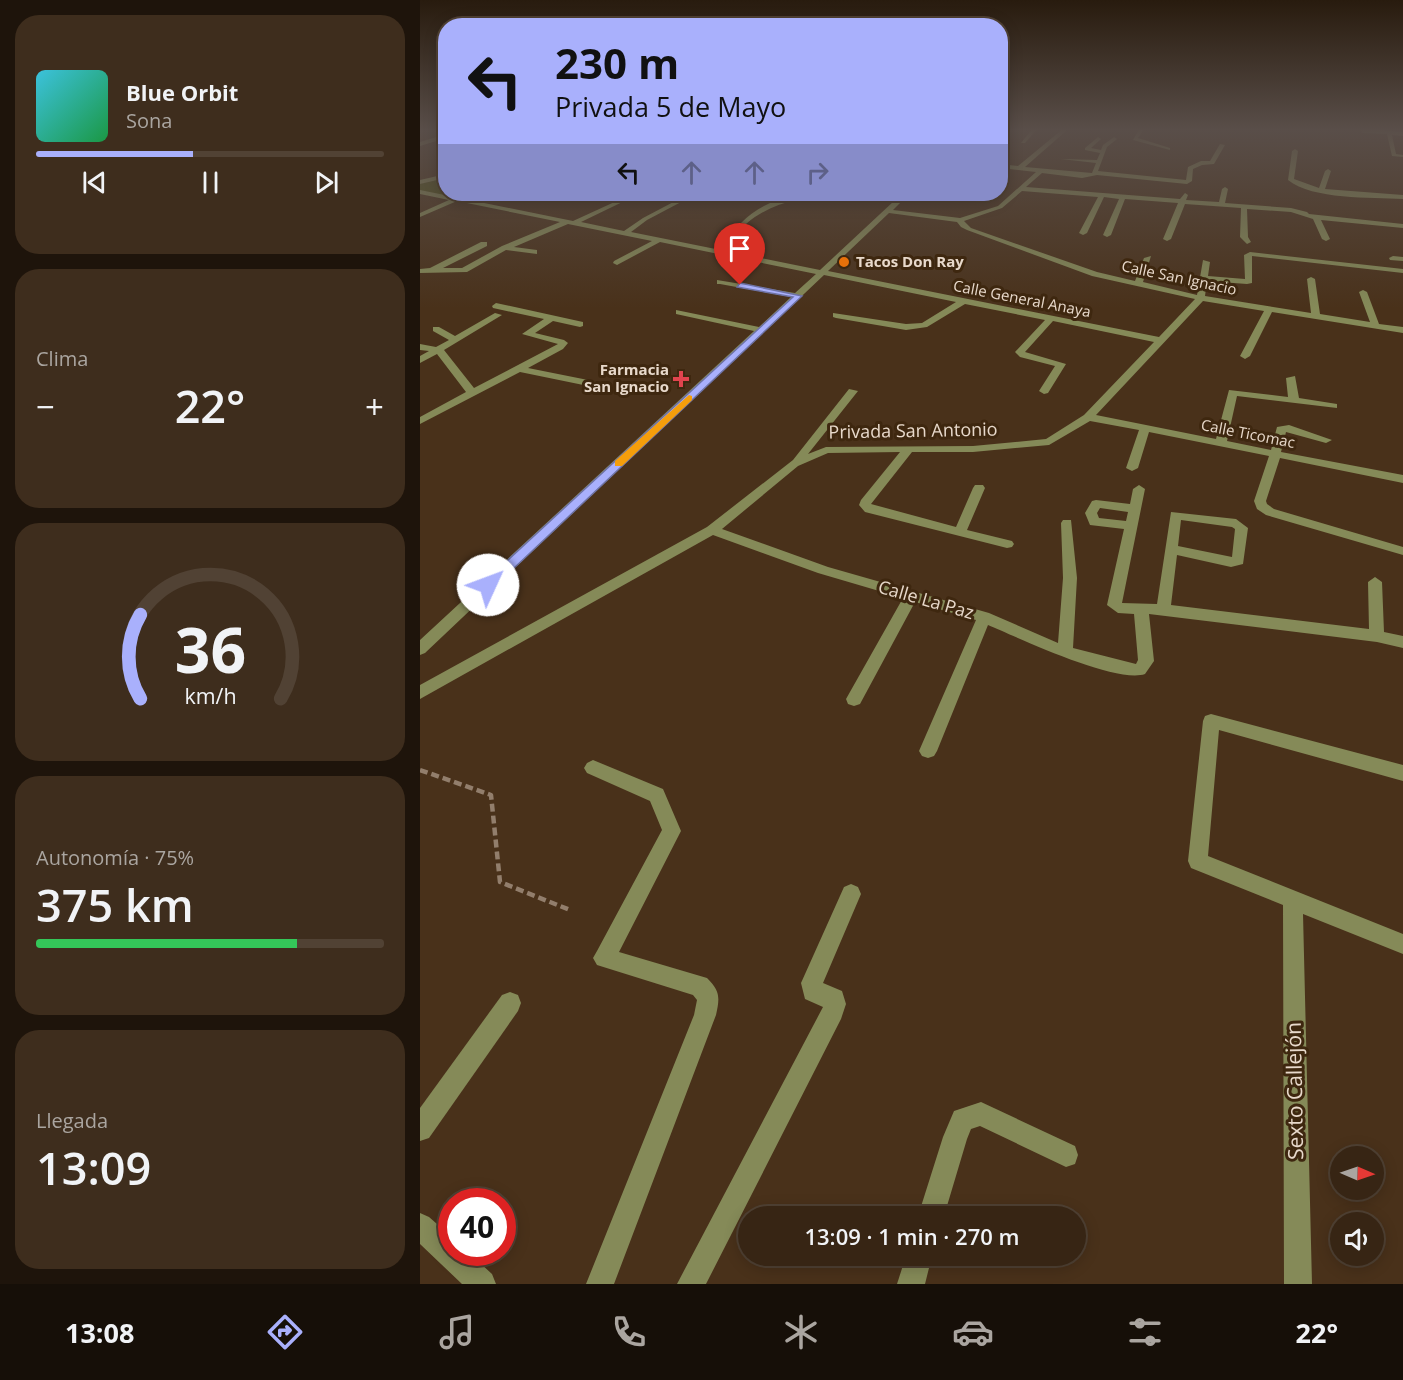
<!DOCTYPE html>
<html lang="es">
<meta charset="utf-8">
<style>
body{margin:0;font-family:"Open Sans",sans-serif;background:#3e2d1d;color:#f1f3f6;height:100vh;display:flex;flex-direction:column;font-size:22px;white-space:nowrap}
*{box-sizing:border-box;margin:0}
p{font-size:20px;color:#aaa5a0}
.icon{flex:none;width:33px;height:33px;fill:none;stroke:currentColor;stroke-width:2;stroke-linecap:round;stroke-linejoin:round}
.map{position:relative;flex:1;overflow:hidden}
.side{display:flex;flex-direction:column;gap:15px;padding:15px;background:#1e140b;width:420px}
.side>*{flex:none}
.hud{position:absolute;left:18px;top:18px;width:570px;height:183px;border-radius:24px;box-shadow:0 3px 15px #0003,0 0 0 2px #514234;background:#a9b0fc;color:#111;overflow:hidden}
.needle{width:39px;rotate:92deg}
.fabs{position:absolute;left:910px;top:1146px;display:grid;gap:12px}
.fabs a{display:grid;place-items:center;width:54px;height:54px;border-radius:50%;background:#372514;box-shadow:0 3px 15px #0003,0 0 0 2px #514234;font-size:30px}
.speed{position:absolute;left:18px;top:1188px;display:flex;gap:12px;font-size:30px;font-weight:700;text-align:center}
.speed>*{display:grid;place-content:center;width:78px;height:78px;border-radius:50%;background:#372514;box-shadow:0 3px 15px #0003,0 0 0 2px #514234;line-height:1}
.speed .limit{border:9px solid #d22;background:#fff;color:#111}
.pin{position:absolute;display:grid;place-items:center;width:51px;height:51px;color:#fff;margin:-62px -26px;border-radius:50% 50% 50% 0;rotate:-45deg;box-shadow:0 0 6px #0007}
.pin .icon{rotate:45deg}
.me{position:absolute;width:66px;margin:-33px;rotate:47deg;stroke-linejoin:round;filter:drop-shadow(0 0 4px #0008)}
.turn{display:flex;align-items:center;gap:21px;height:126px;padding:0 18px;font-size:27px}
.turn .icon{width:78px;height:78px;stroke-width:2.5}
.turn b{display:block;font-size:42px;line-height:51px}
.lanes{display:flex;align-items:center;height:57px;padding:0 18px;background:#0003;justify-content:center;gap:30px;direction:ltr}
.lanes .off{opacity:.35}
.big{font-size:45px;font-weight:600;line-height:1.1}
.side .widget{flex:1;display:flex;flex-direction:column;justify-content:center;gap:9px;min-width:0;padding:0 21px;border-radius:24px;background:#3e2d1d}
.side .dial{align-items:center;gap:0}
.dial svg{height:156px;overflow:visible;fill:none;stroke:#514234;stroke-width:7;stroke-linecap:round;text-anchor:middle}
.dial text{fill:#f1f3f6;stroke:none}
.song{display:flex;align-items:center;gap:18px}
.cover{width:72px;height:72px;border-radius:9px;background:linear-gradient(135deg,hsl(190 70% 55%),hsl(140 70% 35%))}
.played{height:6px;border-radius:3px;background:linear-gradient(90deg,#a9b0fc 45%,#514234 45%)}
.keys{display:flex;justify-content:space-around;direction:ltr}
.heat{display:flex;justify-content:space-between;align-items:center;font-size:33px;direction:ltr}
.charge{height:9px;border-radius:4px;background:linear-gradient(90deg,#34c759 75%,#514234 0)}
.trip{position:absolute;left:318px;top:1206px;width:348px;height:60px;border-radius:30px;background:#372514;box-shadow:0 3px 15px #0003,0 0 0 2px #514234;font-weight:600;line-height:60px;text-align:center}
.tab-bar{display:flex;height:96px;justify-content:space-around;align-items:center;background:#160f08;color:#aaa5a0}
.tab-bar .icon{width:42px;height:42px}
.tab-bar .on{color:#a9b0fc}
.tab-bar b{font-size:27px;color:#f1f3f6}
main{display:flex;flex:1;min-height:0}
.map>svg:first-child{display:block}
.green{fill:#4c5115}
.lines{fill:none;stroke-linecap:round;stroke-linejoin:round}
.path{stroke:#927e6c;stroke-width:4.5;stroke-dasharray:8 4;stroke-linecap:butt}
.minor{fill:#858a58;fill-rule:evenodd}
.route{fill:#a9b0fc;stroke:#6e72a4;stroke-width:1.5}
.slow{fill:#f59e0b}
.food-dot{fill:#e8710a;stroke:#3e270f;stroke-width:2}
.health-dot{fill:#e0444e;stroke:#3e270f;stroke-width:2}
.labels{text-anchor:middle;stroke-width:6;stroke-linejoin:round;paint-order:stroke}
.far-poi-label{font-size:15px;font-weight:bold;fill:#e8d9cb;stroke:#3e270f;text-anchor:start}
.far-street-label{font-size:15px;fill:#e8d9cb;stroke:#3e270f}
.street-label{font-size:18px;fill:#e8d9cb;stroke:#3e270f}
.near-street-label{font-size:21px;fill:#e8d9cb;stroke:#3e270f}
</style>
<main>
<section class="side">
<div class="widget">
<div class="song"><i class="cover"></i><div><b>Blue Orbit</b><p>Sona</p></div></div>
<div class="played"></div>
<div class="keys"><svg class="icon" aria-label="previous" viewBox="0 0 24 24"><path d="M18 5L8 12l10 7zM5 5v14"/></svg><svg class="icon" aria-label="pause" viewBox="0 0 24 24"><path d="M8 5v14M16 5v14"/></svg><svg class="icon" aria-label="next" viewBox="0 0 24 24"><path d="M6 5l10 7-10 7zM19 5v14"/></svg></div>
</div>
<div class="widget"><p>Clima</p>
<div class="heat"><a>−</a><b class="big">22°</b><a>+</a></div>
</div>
<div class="widget dial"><svg viewBox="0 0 100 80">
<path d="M14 69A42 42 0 1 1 86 69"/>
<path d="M14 69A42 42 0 0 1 14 26" stroke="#a9b0fc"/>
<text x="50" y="56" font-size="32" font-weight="700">36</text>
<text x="50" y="72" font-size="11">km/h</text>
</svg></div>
<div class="widget"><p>Autonomía · 75%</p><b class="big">375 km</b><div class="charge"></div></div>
<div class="widget"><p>Llegada</p><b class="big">13:09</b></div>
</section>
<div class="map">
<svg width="983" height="1284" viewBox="0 0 983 1284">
<rect width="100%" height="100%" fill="#49311a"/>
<!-- green -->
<polygon class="green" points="25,178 26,194 42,194 34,197 0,191 0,184"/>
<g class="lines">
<!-- path -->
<polyline class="path" points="0,770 71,795 80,882 150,910"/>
<!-- minor -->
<g class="minor">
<polygon points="613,128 618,128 605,143 601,143"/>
<path d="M 644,128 L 646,131 L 605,167 L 672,173 L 676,163 L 641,159 L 677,160 L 680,153 L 665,150 L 665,148 L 678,137 L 681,139 L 671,148 L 681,150 L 683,145 L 694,137 L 697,139 L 687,147 L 678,171 L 766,180 L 768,167 L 781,161 L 790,161 L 800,144 L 805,145 L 794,164 L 782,165 L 773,169 L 772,181 L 767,184 L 677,175 L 662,178 L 622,173 L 606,187 L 760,199 L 765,193 L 768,195 L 766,200 L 799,202 L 802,189 L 805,187 L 808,189 L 805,203 L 871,208 L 887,212 L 889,214 L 983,224 L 983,228 L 901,220 L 910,239 L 906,241 L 902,239 L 893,219 L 871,212 L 827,209 L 828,237 L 831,242 L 827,244 L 820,237 L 821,208 L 765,204 L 751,239 L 747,241 L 743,239 L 758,203 L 705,199 L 691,235 L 687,237 L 683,235 L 699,199 L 684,197 L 667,233 L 663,235 L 659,233 L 678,197 L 602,191 L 582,208 L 544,221 L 551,228 L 677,272 L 715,281 L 724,258 L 731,256 L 723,282 L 777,295 L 783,260 L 790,262 L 788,276 L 825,279 L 824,255 L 830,252 L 983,269 L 983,273 L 832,256 L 832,283 L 827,284 L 787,281 L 785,296 L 891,313 L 887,279 L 891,277 L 895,279 L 900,314 L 950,322 L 939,292 L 943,290 L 947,292 L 959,324 L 983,327 L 983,333 L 852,312 L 830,356 L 825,359 L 820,356 L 844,311 L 783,301 L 676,415 L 796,439 L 809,390 L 868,397 L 866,378 L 875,376 L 879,398 L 917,404 L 917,408 L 817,396 L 807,441 L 851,450 L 857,427 L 869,425 L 912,440 L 906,443 L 866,432 L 861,452 L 983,475 L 983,483 L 860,458 L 846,501 L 847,504 L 854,509 L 983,547 L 983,555 L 846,515 L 837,509 L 834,501 L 849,456 L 729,432 L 718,468 L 712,471 L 706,468 L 719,430 L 670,421 L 629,445 L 553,452 L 492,452 L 451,504 L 536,527 L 553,488 L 555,485 L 563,485 L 565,488 L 547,530 L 592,541 L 594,544 L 592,547 L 587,548 L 445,512 L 439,505 L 441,500 L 480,452 L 408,453 L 378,466 L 302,529 L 408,567 L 569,613 L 638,643 L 643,578 L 641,523 L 643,520 L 651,520 L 657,578 L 653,648 L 716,664 L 718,660 L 714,614 L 698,613 L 687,605 L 704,529 L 670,525 L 665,513 L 672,501 L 676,500 L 710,504 L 713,489 L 719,485 L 725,489 L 702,603 L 737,604 L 751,512 L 816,519 L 828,528 L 823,564 L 811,567 L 757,555 L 751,605 L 949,629 L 948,582 L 955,577 L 962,582 L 964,632 L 983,636 L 983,648 L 957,642 L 729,614 L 734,661 L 725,674 C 696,684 599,638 568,625 L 517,751 L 514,756 L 508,758 L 502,756 L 499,751 L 556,620 L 495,602 L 440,704 L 434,706 L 428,704 L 426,699 L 483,598 L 398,573 L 293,535 L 0,699 L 0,685 L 287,527 L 373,460 L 429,389 L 438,391 L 388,454 L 406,447 L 553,446 L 626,439 L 664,415 L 734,342 L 633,321 L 605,352 L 646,364 L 628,393 L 624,394 L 619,391 L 635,366 L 600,357 L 595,352 L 625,320 L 545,304 L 507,327 L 486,330 L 416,318 L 413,317 L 413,313 L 486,324 L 502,323 L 536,302 L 404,275 L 5,653 L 0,655 L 0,640 L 334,331 L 256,314 L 256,310 L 339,327 L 371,297 L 300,284 L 297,284 L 297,280 L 375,293 L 396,274 L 240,242 L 197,265 L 193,263 L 194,261 L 232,241 L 148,224 L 94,247 L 117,250 L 117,254 L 86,250 L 47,272 L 0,273 L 0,269 L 10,268 L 61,242 L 67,242 L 67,246 L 23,268 L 42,268 L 82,246 L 140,222 L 37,201 L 0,217 L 0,213 L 29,200 L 0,194 L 0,190 L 153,221 L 212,194 L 219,194 L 161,222 L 204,231 L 223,218 L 261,198 L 263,201 L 227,220 L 211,232 L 400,270 L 474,201 C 423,197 368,188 326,224 L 321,223 C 360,182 427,194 478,198 L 483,194 L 489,194 L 473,210 L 540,218 L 578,206 L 616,172 L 580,168 L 580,164 L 598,166 ZM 469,213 L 537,222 L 541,227 L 547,230 L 672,276 L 775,299 L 739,337 L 408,271 ZM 680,508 L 708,512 L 706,521 L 679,518 L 677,513 ZM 761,520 L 812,527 L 815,529 L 812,557 L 758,546 Z"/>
<polygon points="720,128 725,128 718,138 750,148 750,150 713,140"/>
<polygon points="939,128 983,132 983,136 972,135 976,154 983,155 983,157 972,156 967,134 942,133"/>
<polygon points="23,135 26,135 26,138 0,146 0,142"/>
<path d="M 875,149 L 878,151 L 874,179 L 899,188 L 905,171 L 908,169 L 911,171 L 905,189 L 983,195 L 983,199 C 951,197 893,200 868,180 L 872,151 Z"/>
<polygon points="26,174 26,178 0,184 0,180"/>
<polygon points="973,256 983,257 983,261 970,260 969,258"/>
<polygon points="76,303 163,322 163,326 160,327 133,321 115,333 144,340 148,343 143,349 108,368 178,382 183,385 178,388 100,372 0,424 0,417 46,392 17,354 0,363 0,356 9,351 0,350 0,344 16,347 29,340 13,331 13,327 19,327 35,336 75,313 82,315 24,350 54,388 138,344 102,334 124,319 73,308 72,306"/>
<polygon points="791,714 983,765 983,781 799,730 788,856 983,934 983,954 883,914 892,1284 864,1284 863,905 771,868 768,861 783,721 785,716"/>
<path d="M 173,760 L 243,789 L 261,831 L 199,952 L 287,978 C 300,991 300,997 296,1015 L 194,1284 L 166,1284 L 274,1015 L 277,1000 L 273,995 L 177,965 L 173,958 L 177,951 L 242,830 L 230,801 L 167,773 L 164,768 L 167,763 Z"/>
<polygon points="431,884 438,887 441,894 403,983 422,991 426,1004 421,1019 286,1284 257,1284 403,1007 385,999 381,983 424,887"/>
<polygon points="90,992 98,995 101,1003 98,1011 9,1138 0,1141 0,1108 82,995"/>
<polygon points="561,1102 655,1146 658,1155 655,1164 646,1167 560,1126 551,1129 547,1139 524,1216 498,1216 523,1137 534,1111"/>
<polygon points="0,1213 9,1217 32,1237 32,1252 48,1252 72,1274 76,1284 42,1284 0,1244"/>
<polygon points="486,1256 512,1256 505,1284 477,1284"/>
</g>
</g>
<!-- sky -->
<linearGradient id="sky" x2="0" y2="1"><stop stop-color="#281b0e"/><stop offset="0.42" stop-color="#594e49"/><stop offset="1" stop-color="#594e49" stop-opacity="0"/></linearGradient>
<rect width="983" height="308" fill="url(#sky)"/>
<!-- route -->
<polygon class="route" points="320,283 382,296 73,588 64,588 62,585 64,582 373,297 317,287"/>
<!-- slow -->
<polygon class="slow" points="269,395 272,396 272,400 202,466 195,466 195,461"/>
<!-- markers -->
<circle class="food-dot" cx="424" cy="262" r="6"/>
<path class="health-dot" d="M258 370h6v6h6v6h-6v6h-6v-6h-6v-6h6z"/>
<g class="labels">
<!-- far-poi labels -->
<g class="far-poi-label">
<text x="436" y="267">Tacos Don Ray</text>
<text x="249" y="375" text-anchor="end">Farmacia<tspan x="249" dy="17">San Ignacio</tspan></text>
</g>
<!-- far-street labels -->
<g class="far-street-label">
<text transform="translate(759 278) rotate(12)" y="5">Calle San Ignacio</text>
<text transform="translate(602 299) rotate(11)" y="5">Calle General Anaya</text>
<text transform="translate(828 434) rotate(11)" y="5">Calle Ticomac</text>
</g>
<!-- street labels -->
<g class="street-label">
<text transform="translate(493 431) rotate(-1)" y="6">Privada San Antonio</text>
<text transform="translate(506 600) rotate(16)" y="6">Calle La Paz</text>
</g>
<!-- near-street labels -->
<g class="near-street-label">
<text transform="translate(875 1091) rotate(-91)" y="7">Sexto Callejón</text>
</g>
</g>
</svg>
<div class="fabs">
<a><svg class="needle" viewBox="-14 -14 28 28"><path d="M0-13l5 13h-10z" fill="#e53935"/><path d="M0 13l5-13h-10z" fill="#aaa5a0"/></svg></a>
<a><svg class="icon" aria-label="sound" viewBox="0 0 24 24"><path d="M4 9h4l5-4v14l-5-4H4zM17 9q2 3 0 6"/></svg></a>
</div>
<div class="speed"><div class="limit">40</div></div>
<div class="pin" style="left:320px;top:285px;background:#d93025"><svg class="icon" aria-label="arrive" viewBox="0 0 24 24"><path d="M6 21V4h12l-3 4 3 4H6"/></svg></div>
<svg class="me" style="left:68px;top:585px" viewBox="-20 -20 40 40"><circle r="19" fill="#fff"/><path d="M0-13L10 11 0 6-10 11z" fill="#a9b0fc"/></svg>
<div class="trip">13:09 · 1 min · 270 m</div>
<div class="hud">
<div class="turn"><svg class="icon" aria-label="left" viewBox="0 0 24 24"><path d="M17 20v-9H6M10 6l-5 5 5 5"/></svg><div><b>230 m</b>Privada 5 de Mayo</div></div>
<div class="lanes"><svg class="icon" aria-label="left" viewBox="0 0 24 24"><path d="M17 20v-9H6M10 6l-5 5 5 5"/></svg><svg class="icon off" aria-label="ahead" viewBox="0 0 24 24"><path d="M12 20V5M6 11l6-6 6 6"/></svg><svg class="icon off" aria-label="ahead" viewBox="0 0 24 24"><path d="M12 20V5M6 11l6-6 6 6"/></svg><svg class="icon off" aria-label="right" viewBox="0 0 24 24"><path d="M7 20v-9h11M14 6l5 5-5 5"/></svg></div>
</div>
</div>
</main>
<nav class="tab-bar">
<b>13:08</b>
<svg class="icon on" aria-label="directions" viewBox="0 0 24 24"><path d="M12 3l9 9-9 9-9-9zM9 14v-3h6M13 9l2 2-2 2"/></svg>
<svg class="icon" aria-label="music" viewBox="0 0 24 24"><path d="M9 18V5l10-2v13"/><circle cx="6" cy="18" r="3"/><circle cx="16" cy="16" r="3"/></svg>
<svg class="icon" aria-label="phone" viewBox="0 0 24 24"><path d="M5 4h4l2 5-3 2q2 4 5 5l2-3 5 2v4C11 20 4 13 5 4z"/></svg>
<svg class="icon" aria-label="climate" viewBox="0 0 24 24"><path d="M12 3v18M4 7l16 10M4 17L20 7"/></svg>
<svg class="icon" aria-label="car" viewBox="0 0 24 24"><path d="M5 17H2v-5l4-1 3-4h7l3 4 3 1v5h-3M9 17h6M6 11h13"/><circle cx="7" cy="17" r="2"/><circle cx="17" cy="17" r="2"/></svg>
<svg class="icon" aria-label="filters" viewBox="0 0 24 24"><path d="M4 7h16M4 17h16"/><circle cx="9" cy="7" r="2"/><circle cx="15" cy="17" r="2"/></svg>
<b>22°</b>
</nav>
